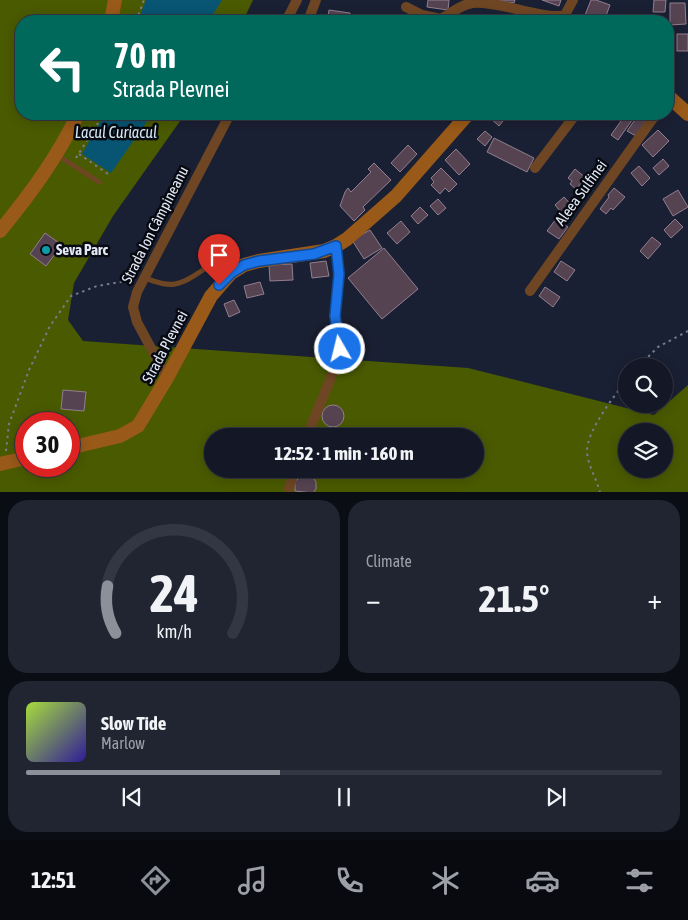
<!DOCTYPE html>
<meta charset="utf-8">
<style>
body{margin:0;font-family:"Asap Condensed",sans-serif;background:#212532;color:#f1f3f6;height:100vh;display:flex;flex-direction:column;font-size:19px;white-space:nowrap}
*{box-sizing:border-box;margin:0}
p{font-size:16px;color:#9da0a7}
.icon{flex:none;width:28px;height:28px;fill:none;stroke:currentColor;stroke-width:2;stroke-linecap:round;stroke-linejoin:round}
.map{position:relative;height:492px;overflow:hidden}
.side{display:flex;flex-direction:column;gap:8px;padding:8px;background:#0b0d15;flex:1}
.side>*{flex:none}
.banner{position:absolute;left:15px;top:15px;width:659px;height:105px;border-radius:20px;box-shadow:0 2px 12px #0003,0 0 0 1px #333743;background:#00695c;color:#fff;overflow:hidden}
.buttons{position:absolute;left:618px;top:358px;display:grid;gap:10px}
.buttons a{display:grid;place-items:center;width:55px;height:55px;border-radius:50%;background:#141826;box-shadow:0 2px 12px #0003,0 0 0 1px #333743;font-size:25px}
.speed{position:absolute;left:15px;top:412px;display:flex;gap:10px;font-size:25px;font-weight:700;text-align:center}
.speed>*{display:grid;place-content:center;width:65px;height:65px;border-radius:50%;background:#141826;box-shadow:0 2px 12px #0003,0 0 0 1px #333743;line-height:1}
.speed .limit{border:8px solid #d22;background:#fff;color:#111}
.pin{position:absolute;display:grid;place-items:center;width:42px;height:42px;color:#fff;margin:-51px -21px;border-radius:50% 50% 50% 0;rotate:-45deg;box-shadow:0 0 5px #0007}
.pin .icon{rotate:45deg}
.me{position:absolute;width:55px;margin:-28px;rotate:352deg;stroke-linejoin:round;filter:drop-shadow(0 0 4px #0008)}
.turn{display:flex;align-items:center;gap:18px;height:105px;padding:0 15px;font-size:22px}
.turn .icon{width:65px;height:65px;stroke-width:2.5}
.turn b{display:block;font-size:35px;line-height:42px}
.big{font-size:38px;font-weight:700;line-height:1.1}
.side .tile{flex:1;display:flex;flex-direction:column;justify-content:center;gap:8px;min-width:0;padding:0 18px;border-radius:20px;background:#212532}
.side .dial{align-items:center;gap:0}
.dial svg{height:130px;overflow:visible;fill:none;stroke:#333743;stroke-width:7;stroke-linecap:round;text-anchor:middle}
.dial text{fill:#f1f3f6;stroke:none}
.song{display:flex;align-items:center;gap:15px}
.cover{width:60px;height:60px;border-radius:8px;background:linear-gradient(135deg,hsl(80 70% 55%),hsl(250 70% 35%))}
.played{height:5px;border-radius:2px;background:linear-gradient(90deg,#8c9099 40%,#333743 40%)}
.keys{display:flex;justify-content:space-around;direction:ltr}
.heat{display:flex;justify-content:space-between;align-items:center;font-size:28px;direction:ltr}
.side .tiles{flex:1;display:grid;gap:8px;grid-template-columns:1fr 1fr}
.tile:last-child{grid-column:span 2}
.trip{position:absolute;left:204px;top:428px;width:280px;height:50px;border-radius:25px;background:#141826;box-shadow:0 2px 12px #0003,0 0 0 1px #333743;font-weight:700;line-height:50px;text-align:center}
.tab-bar{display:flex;height:80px;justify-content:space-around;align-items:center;background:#080a0f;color:#9da0a7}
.tab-bar .icon{width:35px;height:35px}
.tab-bar .on{color:#8c9099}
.tab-bar b{font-size:22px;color:#f1f3f6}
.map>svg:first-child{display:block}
.forest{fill:#4a5a01;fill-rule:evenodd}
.water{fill:#075573}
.building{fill:#554352;stroke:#937e8f}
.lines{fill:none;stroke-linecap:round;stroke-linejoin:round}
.path{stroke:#767c8c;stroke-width:2;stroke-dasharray:2.5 4;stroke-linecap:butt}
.lane{stroke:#6e4623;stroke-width:5}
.street{stroke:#6e4623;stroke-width:10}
.secondary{stroke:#995919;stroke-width:14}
.route-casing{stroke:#114b97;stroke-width:12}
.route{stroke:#1a73e8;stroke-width:9}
.culture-dot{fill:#0f9aa8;stroke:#080a12;stroke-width:2}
.labels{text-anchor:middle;stroke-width:5;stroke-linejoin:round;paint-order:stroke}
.street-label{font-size:15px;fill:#e3e9f5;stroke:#080a12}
.poi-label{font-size:15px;font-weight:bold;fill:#e3e9f5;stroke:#080a12;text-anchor:start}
.water-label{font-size:16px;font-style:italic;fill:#d3e8f3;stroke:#080a12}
</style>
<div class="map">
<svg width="688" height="493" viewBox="0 0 688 493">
<rect width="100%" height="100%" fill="#1a2033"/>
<!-- forest -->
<path class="forest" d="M 0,0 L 253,0 L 243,21 L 21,21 L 21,114 L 185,114 L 113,216 L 74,283 L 68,320 L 83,341 L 468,368 L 654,415 L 688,385 L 688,492 L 0,492 ZM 26,424 L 69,424 L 69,466 L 26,466 ZM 626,431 L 664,431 L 664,469 L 626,469 ZM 212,436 L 475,436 L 475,469 L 212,469 Z"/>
<!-- water -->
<g class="water">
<polygon points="146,0 222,0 209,21 138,21"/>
<polygon points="105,114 152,114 111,173 82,154"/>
</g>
<!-- building -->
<g class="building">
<polygon points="428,0 449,0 448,10 427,7"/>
<polygon points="485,0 515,0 514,3"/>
<polygon points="542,0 561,0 559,6"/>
<polygon points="591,0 596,0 610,5 604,21 583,20"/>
<polygon points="654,0 666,0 665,12 653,12"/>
<polygon points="670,3 685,3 686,24 670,25"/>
<polygon points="329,10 350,13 348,21 327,21"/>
<polygon points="651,17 664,17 664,21 650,21"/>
<rect x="677" y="34" width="11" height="17"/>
<polygon points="492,114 504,114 507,116 499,126 489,117"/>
<polygon points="592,114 605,114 600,120"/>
<polygon points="626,114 632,114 635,116 618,140 611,135"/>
<polygon points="639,114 647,114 650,116 636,136 627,131"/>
<polygon points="658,130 669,141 653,157 642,145"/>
<polygon points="485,131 492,137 485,146 477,139"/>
<polygon points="494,138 534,158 527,172 487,152"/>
<polygon points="408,145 417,154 400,172 391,163"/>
<polygon points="456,149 470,164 459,175 445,160"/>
<polygon points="663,159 669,166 659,175 653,168"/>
<polygon points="374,163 391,180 363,207 365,210 354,221 340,206 345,192 348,188 351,192 371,172 368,169"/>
<polygon points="639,166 650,178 642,186 631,173"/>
<polygon points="441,168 457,184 449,192 445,188 440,194 431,185 434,182 431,178"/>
<polygon points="575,169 586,178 576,189 570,184 572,181 568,178"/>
<polygon points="614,188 625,197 613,210 611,208 606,214 600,209 609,197 608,195"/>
<polygon points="678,190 688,207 673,216 663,199"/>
<polygon points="564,197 575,209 565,217 555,205"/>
<polygon points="438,199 446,208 438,215 430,206"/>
<polygon points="420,207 428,215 418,224 411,216"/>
<polygon points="556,219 568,227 559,239 547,231"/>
<polygon points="675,219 683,227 671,238 664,230"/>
<polygon points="401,221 410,232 397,244 387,233"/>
<polygon points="370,230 382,248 364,259 352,240"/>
<polygon points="45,233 62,245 46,266 30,254"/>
<polygon points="652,237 661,244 648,259 640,251"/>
<polygon points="384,248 418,289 382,319 348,278"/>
<polygon points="326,261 329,276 312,278 310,263"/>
<polygon points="561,261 575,270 567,281 554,272"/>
<polygon points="292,264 293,280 270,281 269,265"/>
<polygon points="260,282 264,294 247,298 244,286"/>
<polygon points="545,287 560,297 553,307 539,296"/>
<polygon points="234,300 240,312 229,317 224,304"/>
<polygon points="63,390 86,392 84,411 61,409"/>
<circle cx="333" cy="416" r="11"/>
<polygon points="302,475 312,476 316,482 316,489 313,493 295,491 295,482"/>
</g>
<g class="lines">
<!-- path -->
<g class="path">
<polyline points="136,21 144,0"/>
<polyline points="79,154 108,174"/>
<polyline points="76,158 98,123 101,114"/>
<polyline points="639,366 658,347 688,331"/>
<polyline points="6,451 9,424 29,370 50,326 71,296 97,286 132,280"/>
<path d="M 600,493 C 597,479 588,466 587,452 C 586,432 614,396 626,381"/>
</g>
<!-- lane -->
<g class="lane">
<polyline points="57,155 99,182"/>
<path d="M 145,278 C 154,281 165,286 175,284 C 193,281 209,262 224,259 C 231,258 237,262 243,264"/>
</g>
<!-- street -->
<g class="street">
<path d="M 406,7 L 422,15 L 441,19 C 451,13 462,4 473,3 C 495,0 549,21 565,15 L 573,0"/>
<polyline points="286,21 297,0"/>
<polyline points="308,21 316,0"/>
<polyline points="535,168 576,114"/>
<polyline points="530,291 656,114"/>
<polyline points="167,378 137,322 133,307 137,292 230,114"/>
<polyline points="307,436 330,380 340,349 335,316 339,274 336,246"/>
<polyline points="289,488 295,469"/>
</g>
<!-- secondary -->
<g class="secondary">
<polyline points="111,21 115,0"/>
<polyline points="668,96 688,114"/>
<path d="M 0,231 C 31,193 57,158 78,114"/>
<polyline points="69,448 120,436 138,426 167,378 211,296 231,273 244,265 259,261 324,251 336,246 347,239 396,196 468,114"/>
<polyline points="0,464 26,458"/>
</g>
</g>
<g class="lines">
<!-- route casing -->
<g class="route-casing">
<polyline id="route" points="219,285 231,273 244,265 259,261 314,254 336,246 339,274 335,316 340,349"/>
</g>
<!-- route -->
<use href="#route" class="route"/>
</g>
<!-- markers -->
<circle class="culture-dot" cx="46" cy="250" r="5"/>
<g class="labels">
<!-- street labels -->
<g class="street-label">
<text transform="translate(581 193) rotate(-54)" y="5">Aleea Sulfinei</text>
<text transform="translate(155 225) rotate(-63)" y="5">Strada Ion Câmpineanu</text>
<text transform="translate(165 347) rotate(-62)" y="5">Strada Plevnei</text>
</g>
<!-- poi labels -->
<g class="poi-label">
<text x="56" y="255">Seva Parc</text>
</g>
<!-- water labels -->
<g class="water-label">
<text x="116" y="138">Lacul Curiacul</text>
</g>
</g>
</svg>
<div class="buttons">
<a><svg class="icon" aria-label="search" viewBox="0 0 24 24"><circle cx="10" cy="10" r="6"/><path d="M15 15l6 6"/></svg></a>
<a><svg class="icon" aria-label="layers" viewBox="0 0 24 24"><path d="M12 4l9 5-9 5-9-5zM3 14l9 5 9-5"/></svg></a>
</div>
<div class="speed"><div class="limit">30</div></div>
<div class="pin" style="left:219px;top:285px;background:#d93025"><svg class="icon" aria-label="arrive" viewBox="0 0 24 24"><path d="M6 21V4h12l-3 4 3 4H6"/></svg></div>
<svg class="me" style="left:340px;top:349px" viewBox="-20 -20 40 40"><circle r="17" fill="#1a73e8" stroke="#fff" stroke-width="3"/><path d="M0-11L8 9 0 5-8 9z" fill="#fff"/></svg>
<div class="trip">12:52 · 1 min · 160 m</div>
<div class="banner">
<div class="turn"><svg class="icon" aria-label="left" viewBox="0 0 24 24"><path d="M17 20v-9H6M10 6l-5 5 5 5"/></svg><div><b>70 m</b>Strada Plevnei</div></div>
</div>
</div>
<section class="side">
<div class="tiles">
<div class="tile dial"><svg viewBox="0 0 100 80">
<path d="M14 69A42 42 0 1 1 86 69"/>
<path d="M14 69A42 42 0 0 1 9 40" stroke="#8c9099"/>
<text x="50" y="56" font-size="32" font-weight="700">24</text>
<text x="50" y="72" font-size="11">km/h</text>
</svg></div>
<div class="tile"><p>Climate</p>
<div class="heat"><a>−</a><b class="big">21.5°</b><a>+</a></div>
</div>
<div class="tile">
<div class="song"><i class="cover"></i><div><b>Slow Tide</b><p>Marlow</p></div></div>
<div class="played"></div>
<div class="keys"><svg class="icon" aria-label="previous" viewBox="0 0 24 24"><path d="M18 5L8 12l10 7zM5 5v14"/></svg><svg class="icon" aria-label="pause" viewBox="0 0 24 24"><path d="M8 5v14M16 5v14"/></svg><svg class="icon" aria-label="next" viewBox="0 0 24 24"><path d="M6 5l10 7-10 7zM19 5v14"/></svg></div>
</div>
</div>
</section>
<nav class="tab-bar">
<b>12:51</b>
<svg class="icon on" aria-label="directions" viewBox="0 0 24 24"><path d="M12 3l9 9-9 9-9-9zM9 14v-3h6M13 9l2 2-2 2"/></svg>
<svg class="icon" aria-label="music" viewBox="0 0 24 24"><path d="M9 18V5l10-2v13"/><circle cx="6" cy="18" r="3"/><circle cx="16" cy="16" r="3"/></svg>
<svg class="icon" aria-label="phone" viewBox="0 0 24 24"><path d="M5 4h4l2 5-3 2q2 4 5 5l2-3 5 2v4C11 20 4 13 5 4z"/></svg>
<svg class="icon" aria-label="climate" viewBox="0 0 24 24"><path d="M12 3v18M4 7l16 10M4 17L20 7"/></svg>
<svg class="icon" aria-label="car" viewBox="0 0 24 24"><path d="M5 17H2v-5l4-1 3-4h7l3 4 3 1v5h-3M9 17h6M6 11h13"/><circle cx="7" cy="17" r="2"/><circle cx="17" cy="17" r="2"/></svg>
<svg class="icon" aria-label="filters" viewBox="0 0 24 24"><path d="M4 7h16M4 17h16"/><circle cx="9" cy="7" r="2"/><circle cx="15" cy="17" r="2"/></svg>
</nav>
